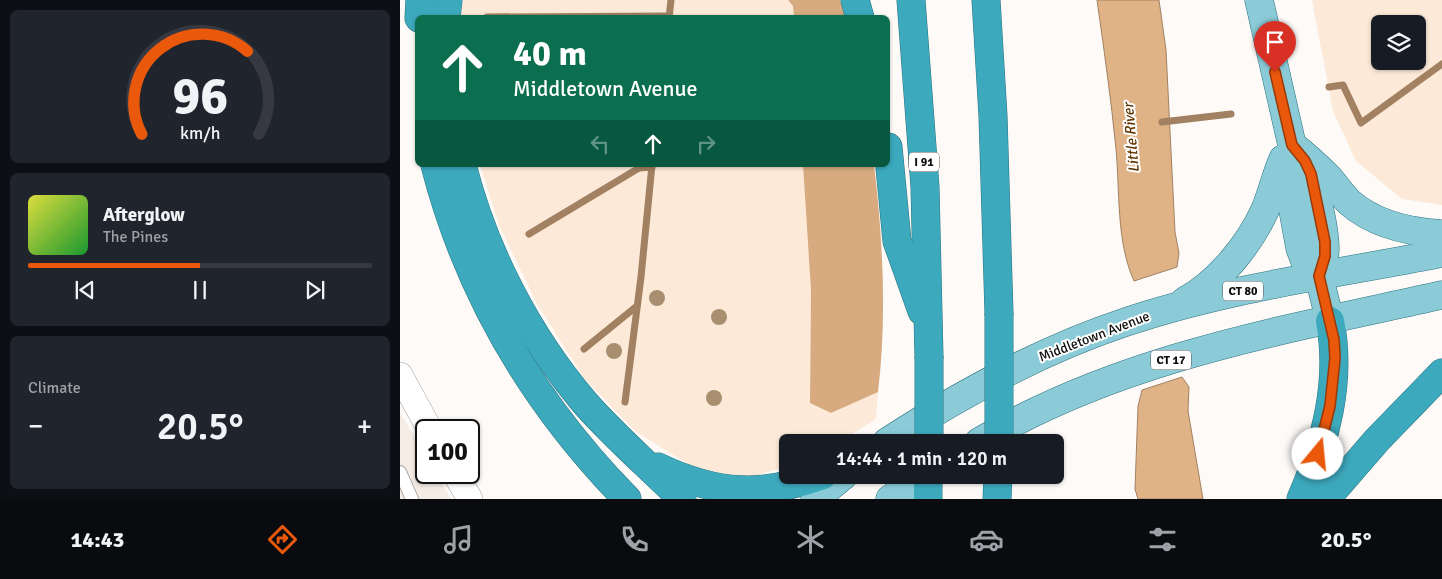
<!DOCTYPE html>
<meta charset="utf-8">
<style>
body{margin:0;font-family:Signika,sans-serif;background:#20242c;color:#f1f3f6;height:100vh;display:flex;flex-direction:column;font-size:19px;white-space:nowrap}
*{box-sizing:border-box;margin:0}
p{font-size:16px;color:#9ea1a6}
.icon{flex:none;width:28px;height:28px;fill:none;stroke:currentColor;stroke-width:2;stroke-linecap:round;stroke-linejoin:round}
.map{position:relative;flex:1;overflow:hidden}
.details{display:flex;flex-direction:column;gap:10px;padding:10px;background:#0d0f14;width:400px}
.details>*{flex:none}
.guide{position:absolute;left:15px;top:15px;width:475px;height:152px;border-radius:8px;box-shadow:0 1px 4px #0004;background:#0b6e4f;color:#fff;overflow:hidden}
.fabs{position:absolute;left:971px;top:15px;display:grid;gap:10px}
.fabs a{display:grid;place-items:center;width:55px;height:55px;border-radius:8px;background:#171b24;box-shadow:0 1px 4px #0004;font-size:25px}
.speed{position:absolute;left:15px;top:419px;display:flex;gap:10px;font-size:25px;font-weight:700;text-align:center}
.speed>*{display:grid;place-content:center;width:65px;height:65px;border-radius:50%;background:#171b24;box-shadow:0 1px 4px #0004;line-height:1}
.speed .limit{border:2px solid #111;border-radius:8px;background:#fff;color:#111}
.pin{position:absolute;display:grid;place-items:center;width:42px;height:42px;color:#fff;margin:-51px -21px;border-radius:50% 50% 50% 0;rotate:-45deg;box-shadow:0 0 5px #0007}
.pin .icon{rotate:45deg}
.me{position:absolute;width:55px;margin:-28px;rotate:17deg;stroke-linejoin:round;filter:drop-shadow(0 0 4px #0008)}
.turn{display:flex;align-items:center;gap:18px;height:105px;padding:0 15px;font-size:22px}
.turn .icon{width:65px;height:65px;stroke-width:2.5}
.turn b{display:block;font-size:35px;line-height:42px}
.lanes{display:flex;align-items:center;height:48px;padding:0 15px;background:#0003;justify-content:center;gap:25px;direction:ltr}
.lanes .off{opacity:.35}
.big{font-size:38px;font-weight:600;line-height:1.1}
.details .widget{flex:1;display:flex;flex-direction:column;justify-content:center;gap:8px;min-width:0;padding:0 18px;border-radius:8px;background:#20242c}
.details .dial{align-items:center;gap:0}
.dial svg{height:130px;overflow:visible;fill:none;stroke:#363941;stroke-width:7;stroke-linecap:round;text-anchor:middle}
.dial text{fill:#f1f3f6;stroke:none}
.song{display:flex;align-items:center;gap:15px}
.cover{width:60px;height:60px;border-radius:8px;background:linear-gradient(135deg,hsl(60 70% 55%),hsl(130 70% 35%))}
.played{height:5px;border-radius:2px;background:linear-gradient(90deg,#ea580c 50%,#363941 50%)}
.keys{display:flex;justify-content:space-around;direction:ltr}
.heat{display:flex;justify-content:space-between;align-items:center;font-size:28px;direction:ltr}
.trip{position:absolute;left:379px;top:434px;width:285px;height:50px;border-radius:8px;background:#171b24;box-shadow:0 1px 4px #0004;font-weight:600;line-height:50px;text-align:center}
.tab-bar{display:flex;height:80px;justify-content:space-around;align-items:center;background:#090b0e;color:#9ea1a6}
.tab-bar .icon{width:35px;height:35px}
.tab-bar .active{color:#ea580c}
.tab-bar b{font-size:22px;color:#f1f3f6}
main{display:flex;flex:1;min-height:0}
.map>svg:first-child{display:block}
.built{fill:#f5ece5}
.green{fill:#fde9d7;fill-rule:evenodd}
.forest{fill:#d7aa7f}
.water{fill:#e0b387;stroke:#a18162}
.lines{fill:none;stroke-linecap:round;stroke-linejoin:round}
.stream{stroke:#a18162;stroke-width:7}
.service-casing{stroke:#a9a7a5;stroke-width:14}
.minor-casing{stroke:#a9a7a5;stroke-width:26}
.primary-casing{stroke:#2c727f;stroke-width:29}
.motorway-casing{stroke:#2c727f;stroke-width:29}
.service{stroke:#fff;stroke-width:12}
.minor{stroke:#fff;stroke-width:25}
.primary{stroke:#8acbd7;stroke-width:28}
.motorway{stroke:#3ca9bd;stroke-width:28}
.motorway-bridge-casing{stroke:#2c727f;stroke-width:29;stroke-linecap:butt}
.motorway-bridge{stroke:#3ca9bd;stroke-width:28}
.tree{fill:#a78f70}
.route-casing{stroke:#983908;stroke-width:12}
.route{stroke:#ea580c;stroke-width:9}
.labels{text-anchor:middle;stroke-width:4;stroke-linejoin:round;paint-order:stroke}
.shield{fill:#fff;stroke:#565655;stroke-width:1}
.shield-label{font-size:12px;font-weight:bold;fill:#0d0d0c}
.street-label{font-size:14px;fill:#0d0d0c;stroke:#fff}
.water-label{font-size:15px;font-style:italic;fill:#603600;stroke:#fff}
</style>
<main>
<section class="details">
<div class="widget dial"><svg viewBox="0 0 100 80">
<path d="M14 69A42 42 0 1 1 86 69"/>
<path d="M14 69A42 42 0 0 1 79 18" stroke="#ea580c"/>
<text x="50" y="56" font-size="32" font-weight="700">96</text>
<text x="50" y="72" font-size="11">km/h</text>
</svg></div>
<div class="widget">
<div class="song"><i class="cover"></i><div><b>Afterglow</b><p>The Pines</p></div></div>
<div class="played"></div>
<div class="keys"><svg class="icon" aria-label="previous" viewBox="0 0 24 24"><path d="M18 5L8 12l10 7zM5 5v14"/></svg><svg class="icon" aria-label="pause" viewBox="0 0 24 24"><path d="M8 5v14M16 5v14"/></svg><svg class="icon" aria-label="next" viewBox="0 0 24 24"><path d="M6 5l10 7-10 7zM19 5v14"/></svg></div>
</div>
<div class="widget"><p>Climate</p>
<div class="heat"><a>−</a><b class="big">20.5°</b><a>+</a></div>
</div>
</section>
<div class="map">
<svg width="1042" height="499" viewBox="0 0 1042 499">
<rect width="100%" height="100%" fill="#fdfaf8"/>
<!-- built -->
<polygon class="built" points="0,413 26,455 26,472 36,473 51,499 0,499"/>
<!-- green -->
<g class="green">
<polygon points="63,0 388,0 393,6 394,17 60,18"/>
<path d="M 912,0 L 1042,0 L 1042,205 L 1002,199 L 956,161 L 933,111 ZM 980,24 L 1018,24 L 1018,61 L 980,61 Z"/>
<polygon points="80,165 403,165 411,291 410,403 431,413 478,392 476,419 439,442 388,442 387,466 348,478 294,468 235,431 184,378 137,304 99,225"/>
</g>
<!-- forest -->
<g class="forest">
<polygon points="388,0 440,0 445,17 394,17 393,6"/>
<path d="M 403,165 L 474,165 C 483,240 487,318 478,392 L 431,413 L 410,403 L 411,291 Z"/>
</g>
<!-- water -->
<g class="water">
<path d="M 697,0 L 759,0 L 766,50 L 775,232 L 779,253 L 777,267 L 734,281 C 716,241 720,191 716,149 C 711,99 704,49 697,0 Z"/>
<polygon points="782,377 789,387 788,411 803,499 738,499 735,489 738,406 742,390"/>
</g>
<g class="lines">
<!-- stream -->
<g class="stream">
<polyline points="87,17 269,16"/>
<polyline points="269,18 271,0"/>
<polyline points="929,87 943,85 961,123 1042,64"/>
<polyline points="762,122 831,114"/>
<polyline points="129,234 239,168 252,167"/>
<polyline points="184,349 237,306"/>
<polyline points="225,402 241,277 252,165"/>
</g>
<!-- service casing -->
<g class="service-casing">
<polyline id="service" points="0,472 12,499"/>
</g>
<!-- minor casing -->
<g class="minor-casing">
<g id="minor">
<polyline points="0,375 30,430"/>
<polyline points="54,472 70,499"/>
</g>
</g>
<!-- primary casing -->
<g class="primary-casing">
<g id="primary">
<polyline points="859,0 892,145 886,171 900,248 905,261 919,276 930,321"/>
<path d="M 892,145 C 905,155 917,166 929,178 C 936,186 942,195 949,202 C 975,225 1009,232 1042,234"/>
<path d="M 902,157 C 913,171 925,230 925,249 C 925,259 922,267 919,276"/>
<path d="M 785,301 C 819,282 849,245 865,210 C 872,193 876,175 883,159"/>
<path d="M 487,442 C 561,394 639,351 723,323 C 826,288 936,274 1042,253"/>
<path d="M 579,442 C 719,358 884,330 1042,295"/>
<polyline points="415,499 444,475"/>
<polyline points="490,499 526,475"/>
</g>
</g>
<!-- motorway casing -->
<g class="motorway-casing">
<g id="motorway">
<polyline points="455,0 460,18"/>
<polyline points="511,0 525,187 529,356"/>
<polyline points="586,0 593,116 599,313"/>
<polyline points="19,18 20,0"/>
<polyline points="46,18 48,0"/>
<polyline points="488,147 497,241 522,311"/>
<path d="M 35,165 C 68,293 135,405 227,499"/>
<path d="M 62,165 C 84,251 127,335 185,403 C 215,437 250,467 282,499"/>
<path d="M 258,467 C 317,495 362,497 423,475"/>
<polyline points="528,499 528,475"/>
<polyline points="597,499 598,475"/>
<path d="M 901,499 C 925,443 942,382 930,321"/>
<polyline points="926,499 977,440 1042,373"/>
</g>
</g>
<!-- service -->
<use href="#service" class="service"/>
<!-- minor -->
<use href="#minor" class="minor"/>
<!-- primary -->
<use href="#primary" class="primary"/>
<!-- motorway -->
<use href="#motorway" class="motorway"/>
<!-- motorway-bridge casing -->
<g class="motorway-bridge-casing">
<g id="motorway-bridge">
<polyline points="529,442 529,356"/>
<polyline points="599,442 599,313"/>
</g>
</g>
<!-- motorway-bridge -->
<use href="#motorway-bridge" class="motorway-bridge"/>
</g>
<!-- trees -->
<g class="tree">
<circle cx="257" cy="298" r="8"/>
<circle cx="319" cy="317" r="8"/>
<circle cx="214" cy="351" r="8"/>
<circle cx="314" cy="398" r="8"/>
</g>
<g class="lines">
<!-- route casing -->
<g class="route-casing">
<polyline id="route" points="875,72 892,145 905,161 911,174 925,242 925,256 919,276 934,340 935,358 930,406 918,454"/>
</g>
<!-- route -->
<use href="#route" class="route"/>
</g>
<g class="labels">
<!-- shield labels -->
<g class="shield">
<rect x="509" y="152.5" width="30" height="19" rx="4"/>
<rect x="823" y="281.5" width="40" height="19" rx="4"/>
<rect x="751" y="350.5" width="40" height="19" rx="4"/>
</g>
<g class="shield-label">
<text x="524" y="166">I 91</text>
<text x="843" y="295">CT 80</text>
<text x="771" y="364">CT 17</text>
</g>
<!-- street labels -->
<g class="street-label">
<text transform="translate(694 336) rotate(-21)" y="5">Middletown Avenue</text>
</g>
<!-- water labels -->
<g class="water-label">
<text transform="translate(731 138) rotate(-95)" y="5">Little River</text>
</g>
</g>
</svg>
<div class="fabs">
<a><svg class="icon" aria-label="layers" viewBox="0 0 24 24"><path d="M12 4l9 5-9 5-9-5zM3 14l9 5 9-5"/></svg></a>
</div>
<div class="speed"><div class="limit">100</div></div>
<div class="pin" style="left:875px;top:72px;background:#d93025"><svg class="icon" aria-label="arrive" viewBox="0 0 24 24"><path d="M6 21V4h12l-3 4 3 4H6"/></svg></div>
<svg class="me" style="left:918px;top:454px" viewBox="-20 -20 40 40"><circle r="19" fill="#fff"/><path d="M0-13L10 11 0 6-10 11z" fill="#ea580c"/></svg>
<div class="trip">14:44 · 1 min · 120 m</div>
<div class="guide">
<div class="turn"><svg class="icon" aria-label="ahead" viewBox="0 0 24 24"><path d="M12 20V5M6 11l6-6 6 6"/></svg><div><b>40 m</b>Middletown Avenue</div></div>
<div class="lanes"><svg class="icon off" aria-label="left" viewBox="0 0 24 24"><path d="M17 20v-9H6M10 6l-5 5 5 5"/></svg><svg class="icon" aria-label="ahead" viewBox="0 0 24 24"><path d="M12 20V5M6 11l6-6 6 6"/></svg><svg class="icon off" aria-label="right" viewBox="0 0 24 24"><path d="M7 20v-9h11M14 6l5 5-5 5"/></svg></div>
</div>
</div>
</main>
<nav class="tab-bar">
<b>14:43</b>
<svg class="icon active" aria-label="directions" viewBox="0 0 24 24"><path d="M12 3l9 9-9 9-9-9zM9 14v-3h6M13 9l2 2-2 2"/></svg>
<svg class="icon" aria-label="music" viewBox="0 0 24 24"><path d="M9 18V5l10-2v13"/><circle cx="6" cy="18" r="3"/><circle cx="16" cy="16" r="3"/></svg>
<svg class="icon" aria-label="phone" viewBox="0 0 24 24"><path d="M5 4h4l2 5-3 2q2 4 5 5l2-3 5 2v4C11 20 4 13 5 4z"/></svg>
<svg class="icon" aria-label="climate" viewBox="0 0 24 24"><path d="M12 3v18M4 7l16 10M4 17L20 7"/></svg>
<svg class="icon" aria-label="car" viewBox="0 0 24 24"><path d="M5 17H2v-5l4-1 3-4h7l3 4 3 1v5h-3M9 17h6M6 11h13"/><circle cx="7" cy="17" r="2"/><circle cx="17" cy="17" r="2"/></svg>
<svg class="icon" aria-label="filters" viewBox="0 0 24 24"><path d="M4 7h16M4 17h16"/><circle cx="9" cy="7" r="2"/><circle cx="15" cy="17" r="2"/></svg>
<b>20.5°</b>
</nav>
